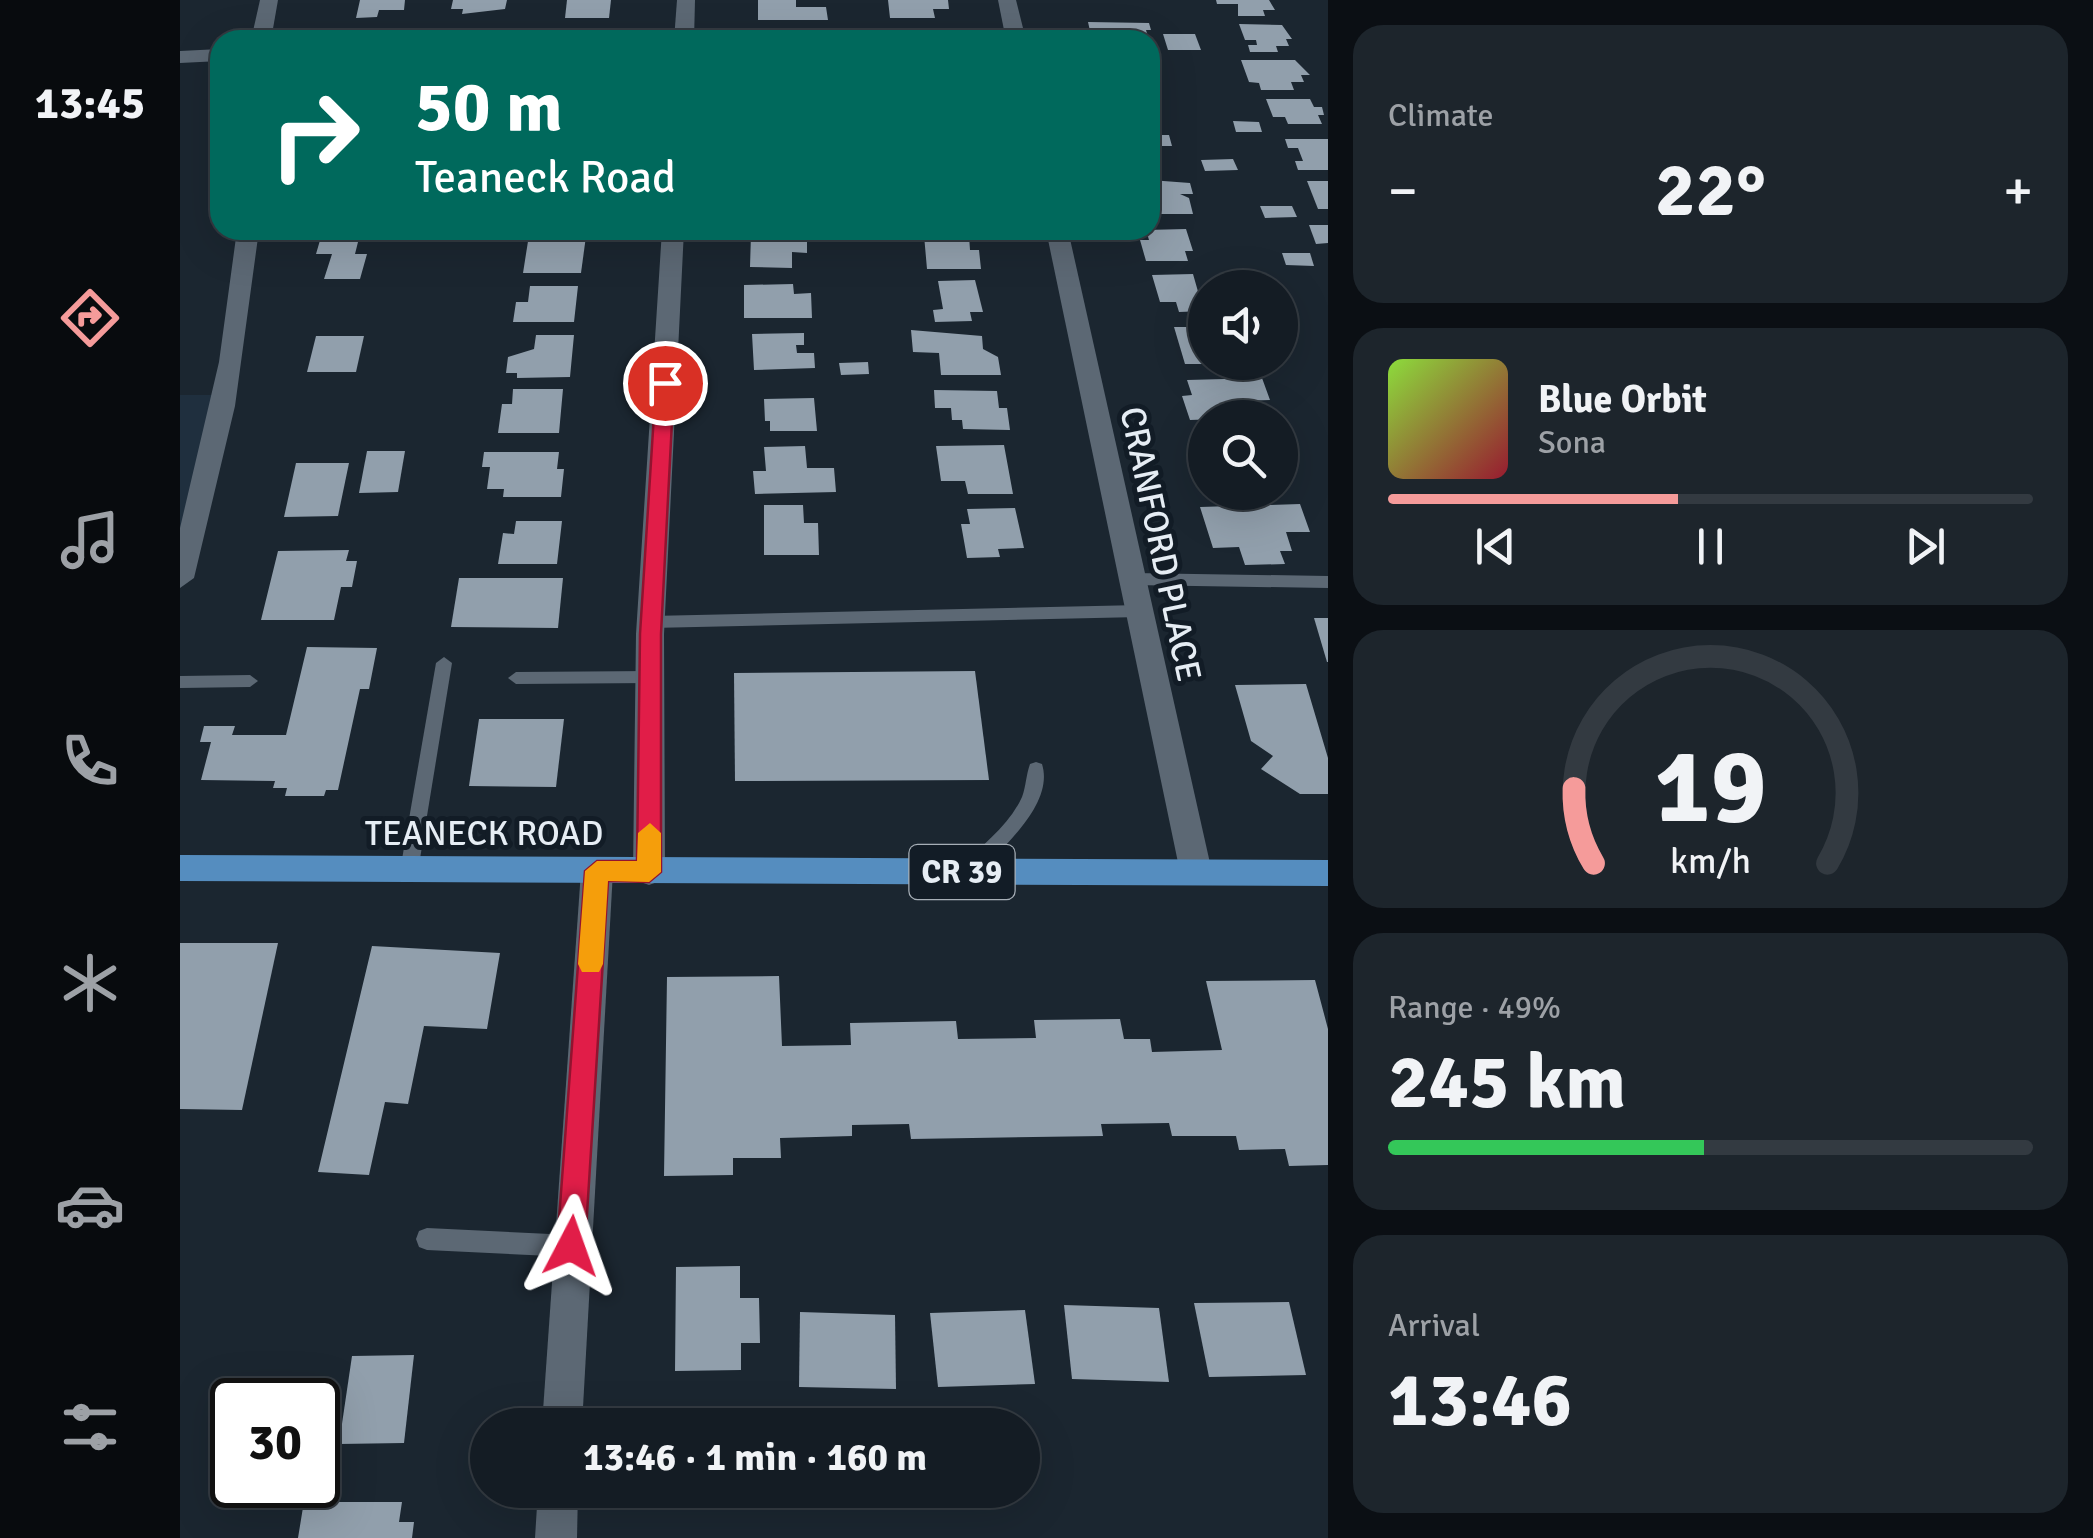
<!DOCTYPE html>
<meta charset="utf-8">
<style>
body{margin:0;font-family:Signika,sans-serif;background:#1d252c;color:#f1f3f6;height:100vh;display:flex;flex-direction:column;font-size:38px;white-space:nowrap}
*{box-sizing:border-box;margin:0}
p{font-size:32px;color:#9da1a6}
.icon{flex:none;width:55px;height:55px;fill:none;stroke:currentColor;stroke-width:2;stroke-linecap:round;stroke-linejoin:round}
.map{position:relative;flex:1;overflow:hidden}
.side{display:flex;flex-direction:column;gap:25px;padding:25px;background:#0b0f14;width:765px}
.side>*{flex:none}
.top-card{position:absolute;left:30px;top:30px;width:950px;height:210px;border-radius:30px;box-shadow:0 10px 40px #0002,0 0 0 2px #333a41;background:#00695c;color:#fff;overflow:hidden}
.controls{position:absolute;left:1008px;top:270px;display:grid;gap:20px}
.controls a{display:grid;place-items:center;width:110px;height:110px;border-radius:50%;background:#141c24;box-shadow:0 10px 40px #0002,0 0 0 2px #333a41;font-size:50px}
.speed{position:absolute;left:30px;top:1378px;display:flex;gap:20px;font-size:50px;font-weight:700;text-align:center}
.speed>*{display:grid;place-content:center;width:130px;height:130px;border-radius:50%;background:#141c24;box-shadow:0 10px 40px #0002,0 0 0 2px #333a41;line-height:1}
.speed .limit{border:5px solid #111;border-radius:15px;background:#fff;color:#111}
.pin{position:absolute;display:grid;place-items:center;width:85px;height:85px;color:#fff;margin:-42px;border:5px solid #fff;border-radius:50%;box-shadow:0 2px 10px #0007}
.me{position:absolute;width:110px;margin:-55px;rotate:4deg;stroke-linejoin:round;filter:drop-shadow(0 0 8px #0008)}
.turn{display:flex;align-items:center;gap:35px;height:210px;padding:0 40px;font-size:45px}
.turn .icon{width:130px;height:130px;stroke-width:2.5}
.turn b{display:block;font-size:70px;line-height:85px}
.big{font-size:75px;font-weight:700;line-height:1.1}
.side .card{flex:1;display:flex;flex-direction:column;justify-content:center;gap:15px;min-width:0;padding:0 35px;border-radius:30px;background:#1d252c}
.side .dial{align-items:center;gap:0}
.dial svg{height:260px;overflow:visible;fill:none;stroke:#333a41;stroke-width:7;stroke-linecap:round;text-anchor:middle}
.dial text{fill:#f1f3f6;stroke:none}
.song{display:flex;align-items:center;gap:30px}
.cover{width:120px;height:120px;border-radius:15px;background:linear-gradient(135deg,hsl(90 70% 55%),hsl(350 70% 35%))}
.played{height:10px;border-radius:5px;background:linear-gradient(90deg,#f59b9a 45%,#333a41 45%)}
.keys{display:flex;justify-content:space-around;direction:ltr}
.heat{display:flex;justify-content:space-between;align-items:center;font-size:55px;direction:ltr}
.charge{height:15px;border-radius:8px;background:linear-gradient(90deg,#34c759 49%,#333a41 0)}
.trip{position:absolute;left:290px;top:1408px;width:570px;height:100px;border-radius:50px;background:#141c24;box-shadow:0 10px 40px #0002,0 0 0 2px #333a41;font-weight:700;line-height:100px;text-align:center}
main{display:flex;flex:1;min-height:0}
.tabs{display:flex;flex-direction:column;width:180px;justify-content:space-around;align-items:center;background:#080b0e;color:#9da1a6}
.tabs .icon{width:70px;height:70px}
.tabs .selected{color:#f59b9a}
.tabs b{font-size:45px;color:#f1f3f6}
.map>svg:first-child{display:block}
.built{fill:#1f2f3e}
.building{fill:#919fac}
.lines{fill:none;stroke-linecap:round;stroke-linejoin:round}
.service{fill:#5c6874;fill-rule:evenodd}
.minor{fill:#5c6874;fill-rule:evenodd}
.primary{fill:#558dbf;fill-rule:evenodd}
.route{fill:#e11d48;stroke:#92132f;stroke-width:2.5}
.slow{fill:#f59e0b}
.labels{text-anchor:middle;stroke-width:10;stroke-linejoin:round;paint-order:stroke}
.shield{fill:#121c26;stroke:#a6aeb6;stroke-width:2.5}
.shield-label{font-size:32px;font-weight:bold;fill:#e6edf4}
.street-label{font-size:35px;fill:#e6edf4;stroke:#121c26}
</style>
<main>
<nav class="tabs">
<b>13:45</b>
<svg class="icon selected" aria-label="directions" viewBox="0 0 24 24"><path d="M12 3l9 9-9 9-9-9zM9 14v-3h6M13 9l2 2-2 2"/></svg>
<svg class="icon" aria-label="music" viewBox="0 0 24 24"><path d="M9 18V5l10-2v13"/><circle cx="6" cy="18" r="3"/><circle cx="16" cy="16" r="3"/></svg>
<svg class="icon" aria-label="phone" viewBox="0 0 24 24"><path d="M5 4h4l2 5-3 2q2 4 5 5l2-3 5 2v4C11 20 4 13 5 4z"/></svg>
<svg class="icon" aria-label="climate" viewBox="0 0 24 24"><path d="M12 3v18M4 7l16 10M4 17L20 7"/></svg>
<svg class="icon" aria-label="car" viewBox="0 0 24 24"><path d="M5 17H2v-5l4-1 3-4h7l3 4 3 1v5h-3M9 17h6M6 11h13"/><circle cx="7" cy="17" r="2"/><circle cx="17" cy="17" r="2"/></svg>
<svg class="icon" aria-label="filters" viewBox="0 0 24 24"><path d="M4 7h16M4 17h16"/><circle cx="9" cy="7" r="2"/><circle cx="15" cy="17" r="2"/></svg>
</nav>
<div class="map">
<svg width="1148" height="1538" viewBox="0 0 1148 1538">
<rect width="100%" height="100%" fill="#1b2630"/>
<!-- built -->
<polygon class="built" points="0,395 43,395 0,578"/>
<!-- building -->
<g class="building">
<polygon points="180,0 225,0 224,10 199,10 197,17 176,18"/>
<polygon points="273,0 327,0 325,9 282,14 283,9 271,9"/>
<polygon points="387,0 431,0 429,18 385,18"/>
<polygon points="578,0 616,0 616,7 646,7 648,20 578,20"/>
<polygon points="708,0 768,0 769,9 753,9 755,18 710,18"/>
<polygon points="1036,0 1089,0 1095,10 1083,10 1085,16 1058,16 1058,4 1037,4"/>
<polygon points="908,22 969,23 971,30 966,30 969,40 912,40"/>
<polygon points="1059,24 1102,25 1112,39 1106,39 1109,46 1096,46 1098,52 1070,52 1068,45 1077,45 1076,40 1065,40"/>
<polygon points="983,34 1015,34 1021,50 988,50"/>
<polygon points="1061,60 1115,60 1130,75 1121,75 1124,82 1111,82 1114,90 1081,90 1079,83 1069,82"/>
<polygon points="1086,99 1130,99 1134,107 1142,107 1144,115 1138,115 1142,124 1108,124 1105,117 1093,117"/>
<polygon points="1053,121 1079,122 1082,132 1056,132"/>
<polygon points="970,135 989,135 992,146 975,146 979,163 970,163"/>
<polygon points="1105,139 1148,139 1148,170 1118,170 1115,161 1123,161 1118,148 1108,148"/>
<polygon points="1053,159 1058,170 1025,171 1021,160"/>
<polygon points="970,180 1010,183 1013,194 1000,194 1009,198 1013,214 970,214"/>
<polygon points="1127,181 1148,181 1148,209 1138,209"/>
<polygon points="1080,206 1112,206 1117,217 1085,218"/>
<polygon points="1129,225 1148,225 1148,243 1136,244"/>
<polygon points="1006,229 1013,251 1005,251 1008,261 966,261 960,240 969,240 966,230"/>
<polygon points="143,230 181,230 175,254 187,254 180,279 144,279 152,254 136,254"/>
<polygon points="571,234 627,236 627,253 612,252 612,268 570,267"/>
<polygon points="349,235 406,236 401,273 343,273"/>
<polygon points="744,235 789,236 790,250 799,250 801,269 747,269"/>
<polygon points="1102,253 1130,253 1134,266 1106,265"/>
<polygon points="1013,274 1019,295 1025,294 1025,311 999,312 996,302 980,302 972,275"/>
<polygon points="795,280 803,312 790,312 792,321 755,322 753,310 763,309 758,281"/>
<polygon points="613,284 614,294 631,293 632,318 564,318 564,285"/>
<polygon points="350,286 398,286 394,322 333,322 336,302 348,302"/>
<polygon points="994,327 1025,327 1025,364 1005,364"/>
<polygon points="731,330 802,336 803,349 818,357 821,375 761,375 759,353 733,352"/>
<polygon points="624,333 624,345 616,345 617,353 634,353 635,368 574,370 572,334"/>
<polygon points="356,335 394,335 390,377 337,378 337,373 326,373 328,357 354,349"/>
<polygon points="136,336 184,336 176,372 127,372"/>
<polygon points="688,362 689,374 661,375 659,363"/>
<polygon points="1082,378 1090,400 1059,401 1065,418 1010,420 1002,396 1012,395 1007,380"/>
<polygon points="333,389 383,389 379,433 318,433 322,404 332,404"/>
<polygon points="754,390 817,391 819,408 827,408 830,430 783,429 782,420 772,420 771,408 755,408"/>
<polygon points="634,398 637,431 590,431 590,421 585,421 584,399"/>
<polygon points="824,445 833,494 788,494 785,481 761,481 756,446"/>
<polygon points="625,446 627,468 654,468 656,492 575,494 573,471 586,471 584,447"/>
<polygon points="187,451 225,451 218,492 179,493"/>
<polygon points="304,452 379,452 377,469 384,469 381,497 323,497 324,489 307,489 310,467 302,467"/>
<polygon points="116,463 169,463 158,516 104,517"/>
<polygon points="1120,504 1130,532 1106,532 1112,551 1100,551 1105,564 1065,565 1059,547 1033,548 1020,507"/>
<polygon points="584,505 623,505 624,523 638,523 639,555 584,555"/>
<polygon points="835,508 844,548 818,549 820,557 787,558 781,524 790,524 787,509"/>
<polygon points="336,521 382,521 377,564 318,564 323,533 334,534"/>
<polygon points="169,550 166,561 177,561 172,587 161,587 154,620 81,620 98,551"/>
<polygon points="279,578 383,578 378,628 271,627"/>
<polygon points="1134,618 1148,618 1148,662 1147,662"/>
<polygon points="127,647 197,648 189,689 180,689 158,790 146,790 144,796 105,796 107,788 93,788 95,781 21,780 31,742 20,742 24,726 55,726 52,735 106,735"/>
<polygon points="795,671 809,780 555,781 554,673"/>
<polygon points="1126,684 1148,758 1148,794 1120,794 1081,769 1093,756 1071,741 1055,685"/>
<polygon points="299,719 384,719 376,787 289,786"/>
<polygon points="0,943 98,943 62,1110 0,1109"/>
<polygon points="192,946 320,953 307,1029 244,1026 228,1104 205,1102 189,1175 138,1172"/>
<polygon points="599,976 602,1046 671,1045 670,1023 776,1021 778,1039 856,1038 854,1020 940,1019 944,1039 970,1039 972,1052 1042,1050 1026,981 1135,980 1148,1029 1148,1165 1109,1166 1105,1149 1059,1150 1056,1136 992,1136 989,1123 921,1124 923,1136 731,1139 729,1124 672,1125 672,1136 600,1138 601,1158 553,1158 553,1175 484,1176 487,977"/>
<polygon points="560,1266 560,1298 579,1298 580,1343 561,1343 561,1370 495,1371 496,1267"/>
<polygon points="1109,1302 1126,1375 1029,1377 1014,1303"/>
<polygon points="884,1305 979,1308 989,1382 892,1379"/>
<polygon points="845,1310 855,1384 758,1387 750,1313"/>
<polygon points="620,1312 715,1315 716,1389 619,1387"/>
<polygon points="234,1355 224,1443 159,1444 172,1356"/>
<polygon points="160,1488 157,1502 222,1502 219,1522 234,1522 232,1538 118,1538 126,1489"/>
</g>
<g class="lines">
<!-- service -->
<g class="service">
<polygon points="953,573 1148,576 1148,588 953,585 945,579"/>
<polygon points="960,605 968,611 960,617 471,628 463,622 471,616"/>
<polygon points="264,657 272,663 238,871 235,877 229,879 223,877 220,871 256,663"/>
<polygon points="472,671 480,677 472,683 336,684 328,678 336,672"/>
<polygon points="70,675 78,681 70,687 0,688 0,676"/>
<path d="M 856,762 L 862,764 C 875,805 819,851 793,878 L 787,880 L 781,878 L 778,872 L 781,866 C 802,846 830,824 842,797 C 846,786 846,775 850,764 Z"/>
<polygon points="247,1228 391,1235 399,1238 402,1246 399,1254 391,1257 247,1250 239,1247 236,1239 239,1231"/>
</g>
<!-- minor -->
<g class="minor">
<polygon points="80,0 98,0 91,40 71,40"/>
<polygon points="497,0 515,0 514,40 494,40"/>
<polygon points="818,0 836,0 846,40 826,40"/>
<polygon points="40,49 40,61 0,63 0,51"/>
<polygon points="57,230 79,230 55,406 14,578 0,588 0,528 39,362"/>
<polygon points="482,230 504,230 484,634 485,872 480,881 469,885 458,881 453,872 456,634"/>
<polygon points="866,230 888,230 1032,872 1027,881 1016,885 1005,881 1000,872"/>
<polygon points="417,858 428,862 433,871 402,1425 362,1425 401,871 406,862"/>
<polygon points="358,1490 398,1490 397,1538 355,1538"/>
</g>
<!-- primary -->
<polygon class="primary" points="0,855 1148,860 1148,886 0,881"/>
</g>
<!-- route -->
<polygon class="route" points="485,377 494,383 481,634 481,872 469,882 428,881 405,1246 401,1256 391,1260 381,1256 377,1246 405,871 417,861 457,861 460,634 476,383"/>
<!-- slow -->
<polygon class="slow" points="470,823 481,833 481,872 469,882 428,881 423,964 419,972 402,972 398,964 405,871 417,861 457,861 458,833"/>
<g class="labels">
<!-- shield labels -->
<rect class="shield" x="729.5" y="845" width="105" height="54" rx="8"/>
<g class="shield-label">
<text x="782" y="883">CR 39</text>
</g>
<!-- street labels -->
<g class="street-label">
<text transform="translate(981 544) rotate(78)" y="12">CRANFORD PLACE</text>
<text x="304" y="845">TEANECK ROAD</text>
</g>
</g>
</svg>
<div class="controls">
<a><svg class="icon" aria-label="sound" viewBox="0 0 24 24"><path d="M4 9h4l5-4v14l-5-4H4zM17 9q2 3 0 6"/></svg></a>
<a><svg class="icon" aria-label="search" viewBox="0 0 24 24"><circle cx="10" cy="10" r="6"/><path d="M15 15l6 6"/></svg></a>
</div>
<div class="speed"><div class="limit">30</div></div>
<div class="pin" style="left:485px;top:383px;background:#d93025"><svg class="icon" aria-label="arrive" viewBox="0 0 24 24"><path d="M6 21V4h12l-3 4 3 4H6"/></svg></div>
<svg class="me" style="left:391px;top:1246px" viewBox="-20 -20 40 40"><path d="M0-17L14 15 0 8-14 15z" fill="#e11d48" stroke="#fff" stroke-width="4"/></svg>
<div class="trip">13:46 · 1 min · 160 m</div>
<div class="top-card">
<div class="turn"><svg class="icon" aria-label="right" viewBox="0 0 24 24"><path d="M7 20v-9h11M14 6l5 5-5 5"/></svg><div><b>50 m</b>Teaneck Road</div></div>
</div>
</div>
<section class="side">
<div class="card"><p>Climate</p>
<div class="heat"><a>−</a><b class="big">22°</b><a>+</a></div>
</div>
<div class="card">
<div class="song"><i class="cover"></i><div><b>Blue Orbit</b><p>Sona</p></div></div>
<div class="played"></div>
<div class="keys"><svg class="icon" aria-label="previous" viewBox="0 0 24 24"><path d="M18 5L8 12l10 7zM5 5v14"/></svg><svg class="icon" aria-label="pause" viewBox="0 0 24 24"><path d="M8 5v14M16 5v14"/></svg><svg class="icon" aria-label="next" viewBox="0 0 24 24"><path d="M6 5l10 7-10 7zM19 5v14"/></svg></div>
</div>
<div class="card dial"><svg viewBox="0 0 100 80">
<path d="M14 69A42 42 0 1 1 86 69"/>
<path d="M14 69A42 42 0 0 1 8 46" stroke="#f59b9a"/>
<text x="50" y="56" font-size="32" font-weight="700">19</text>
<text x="50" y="72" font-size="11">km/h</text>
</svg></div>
<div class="card"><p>Range · 49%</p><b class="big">245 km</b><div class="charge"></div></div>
<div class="card"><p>Arrival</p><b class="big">13:46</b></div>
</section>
</main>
